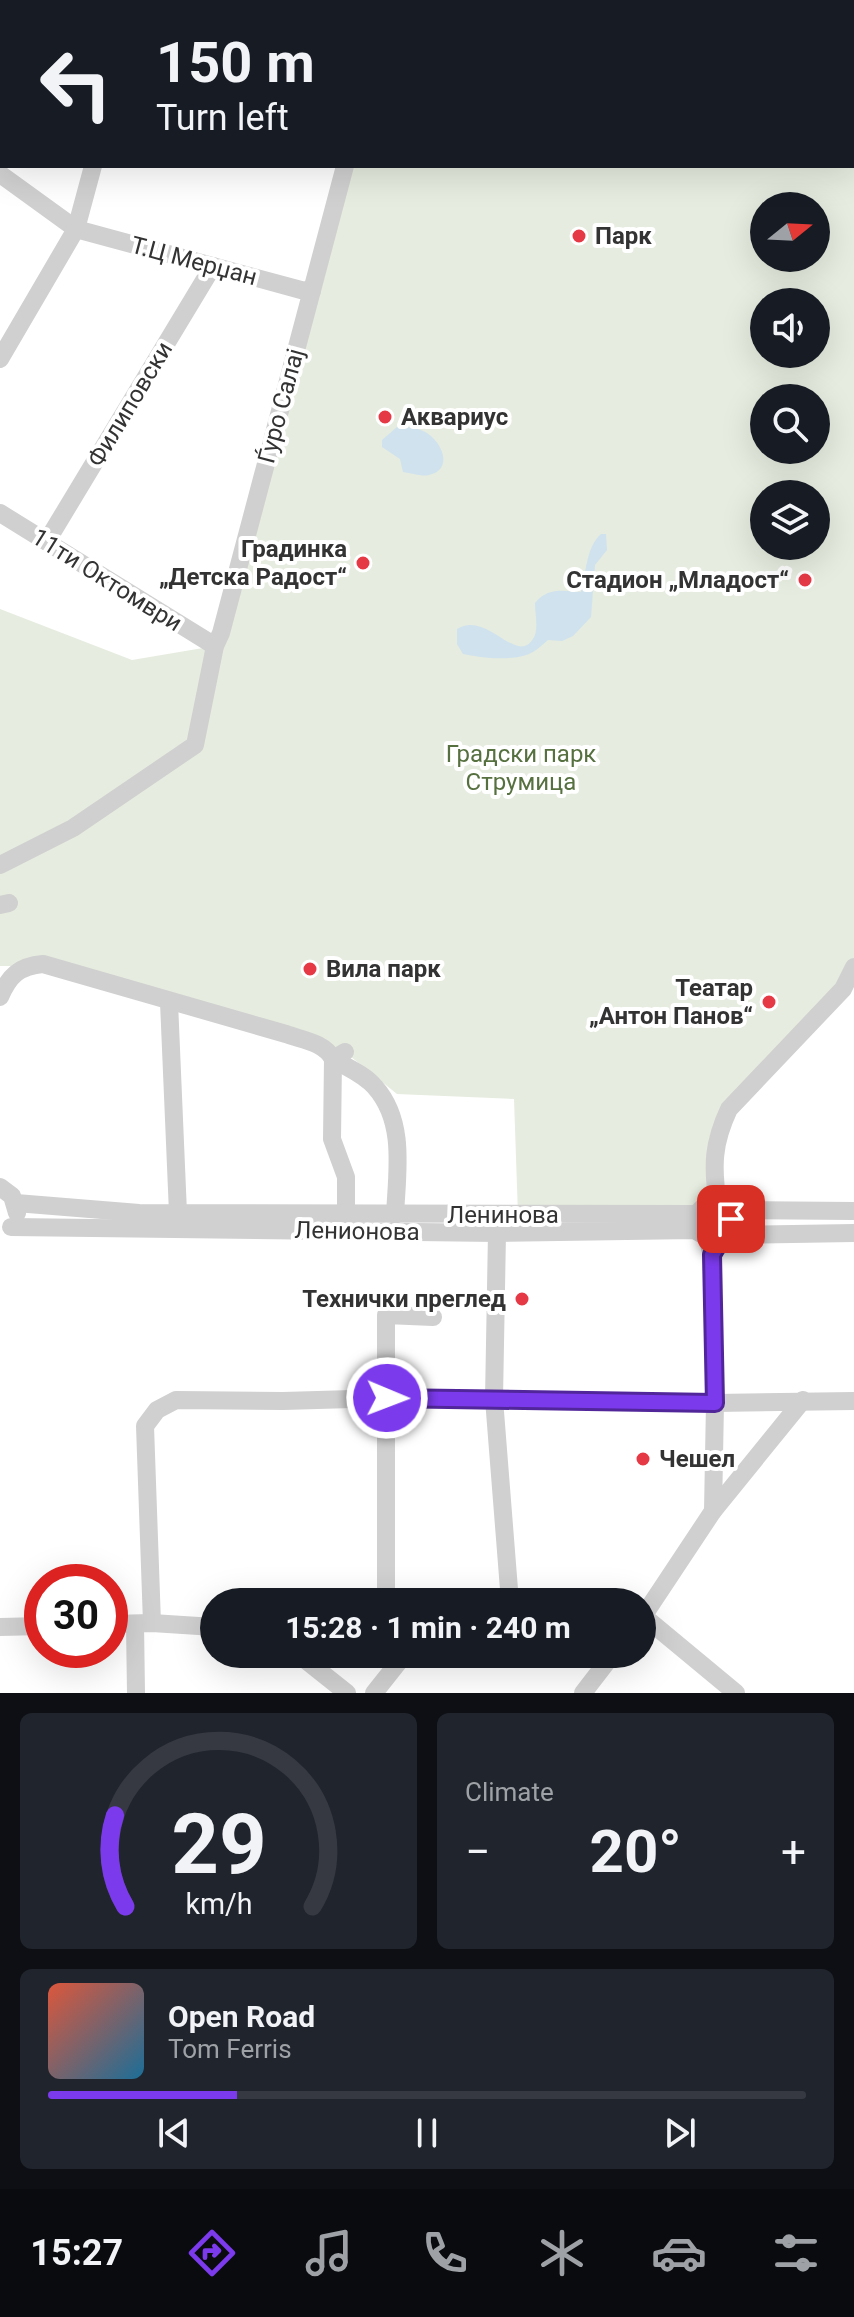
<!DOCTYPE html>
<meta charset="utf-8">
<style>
body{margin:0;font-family:Roboto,sans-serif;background:#20242c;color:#f1f3f6;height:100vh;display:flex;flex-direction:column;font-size:30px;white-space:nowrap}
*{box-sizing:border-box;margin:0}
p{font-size:26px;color:#9ea1a6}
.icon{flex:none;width:44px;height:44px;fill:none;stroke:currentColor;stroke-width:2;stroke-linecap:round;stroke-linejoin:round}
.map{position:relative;height:1693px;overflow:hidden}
.details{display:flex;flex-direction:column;gap:20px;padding:20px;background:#0d0f14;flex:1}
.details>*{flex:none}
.top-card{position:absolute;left:0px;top:0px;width:854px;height:168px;box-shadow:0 8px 32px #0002;background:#171b24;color:#f1f3f6;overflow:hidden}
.needle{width:52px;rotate:72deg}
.fabs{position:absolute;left:750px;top:192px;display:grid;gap:16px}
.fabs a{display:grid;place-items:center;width:80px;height:80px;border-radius:50%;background:#171b24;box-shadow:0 8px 32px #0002;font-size:40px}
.speed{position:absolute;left:24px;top:1564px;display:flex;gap:16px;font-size:40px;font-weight:700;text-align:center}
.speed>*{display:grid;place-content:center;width:104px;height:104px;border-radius:50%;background:#171b24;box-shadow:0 8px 32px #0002;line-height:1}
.speed .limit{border:12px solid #d22;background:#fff;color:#111}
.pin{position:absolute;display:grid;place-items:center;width:68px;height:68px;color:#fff;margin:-34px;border-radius:16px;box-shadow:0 4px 12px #0006}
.me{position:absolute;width:88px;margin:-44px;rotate:91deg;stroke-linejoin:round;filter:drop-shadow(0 0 6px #0008)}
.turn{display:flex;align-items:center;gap:28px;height:168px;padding:0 24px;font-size:36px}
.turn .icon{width:104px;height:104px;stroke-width:2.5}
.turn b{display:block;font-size:56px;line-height:68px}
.big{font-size:60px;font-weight:700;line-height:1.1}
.details .card{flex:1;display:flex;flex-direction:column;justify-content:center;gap:12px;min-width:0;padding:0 28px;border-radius:12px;background:#20242c}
.details .dial{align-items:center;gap:0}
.dial svg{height:208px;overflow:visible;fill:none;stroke:#363941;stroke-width:7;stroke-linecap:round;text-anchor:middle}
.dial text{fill:#f1f3f6;stroke:none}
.song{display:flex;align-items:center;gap:24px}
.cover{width:96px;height:96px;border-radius:12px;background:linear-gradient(135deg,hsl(10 70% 55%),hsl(200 70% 35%))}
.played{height:8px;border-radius:4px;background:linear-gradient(90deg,#7c3aed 25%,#363941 25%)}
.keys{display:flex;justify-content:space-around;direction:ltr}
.heat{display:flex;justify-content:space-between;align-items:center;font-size:44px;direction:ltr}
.details .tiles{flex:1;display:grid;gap:20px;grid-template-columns:1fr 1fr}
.card:last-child{grid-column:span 2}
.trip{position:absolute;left:200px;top:1588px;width:456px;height:80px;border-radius:40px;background:#171b24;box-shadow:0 8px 32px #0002;font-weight:700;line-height:80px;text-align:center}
.menu{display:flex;height:128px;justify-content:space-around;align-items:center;background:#090b0e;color:#9ea1a6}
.menu .icon{width:56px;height:56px}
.menu .current{color:#7c3aed}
.menu b{font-size:36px;color:#f1f3f6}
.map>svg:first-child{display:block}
.green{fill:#e6ecdf;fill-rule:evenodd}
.water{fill:#cfe2ee}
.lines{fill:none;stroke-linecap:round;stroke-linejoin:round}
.minor{stroke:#d0d0d0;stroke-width:18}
.route-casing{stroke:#51269a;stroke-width:20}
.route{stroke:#7c3aed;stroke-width:14}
.poi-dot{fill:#e63946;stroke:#fff;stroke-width:3}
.labels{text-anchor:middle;stroke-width:8;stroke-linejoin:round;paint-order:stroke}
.poi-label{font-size:24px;font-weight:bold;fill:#333;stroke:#fff;text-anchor:start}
.street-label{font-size:24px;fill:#333;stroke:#fff}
.park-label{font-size:24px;fill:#56703f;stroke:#fff}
</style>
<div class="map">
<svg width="854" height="1693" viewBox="0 0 854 1693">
<rect width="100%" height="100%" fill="#fff"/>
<!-- green -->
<path class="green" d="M 402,0 L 854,0 L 854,967 L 729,1109 L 715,1183 L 697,1214 L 518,1215 L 514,1099 L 397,1094 L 345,1052 L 26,966 L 0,966 L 0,609 L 132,660 L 215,646 L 345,166 L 852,166 L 852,2 L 402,2 ZM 764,206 L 816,206 L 816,258 L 764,258 ZM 764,302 L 816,302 L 816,354 L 764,354 ZM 764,398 L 816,398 L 816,450 L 764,450 ZM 764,494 L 816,494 L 816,546 L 764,546 Z"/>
<!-- water -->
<g class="water">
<path d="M 397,427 C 406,427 415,427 423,431 C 440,438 456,469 429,475 C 422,477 412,473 403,472 L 400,459 L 382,447 L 382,440 Z"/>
<path d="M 601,534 L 606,534 L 607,550 L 595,565 L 591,617 L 573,636 L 562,641 L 548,640 C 543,644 538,649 533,652 C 515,662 482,658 463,654 L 457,644 L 457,629 C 488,609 519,671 535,635 C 538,626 535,613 535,603 C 548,587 563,591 581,592 C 586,574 586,547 601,534 Z"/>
</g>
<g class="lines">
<!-- minor -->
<g class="minor">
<polyline points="135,2 136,0"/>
<polyline points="393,2 393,0"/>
<polyline points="0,89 2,89"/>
<polyline points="0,174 76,229 301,290 312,291"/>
<polyline points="0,359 76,229 93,166"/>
<polyline points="0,513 215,646"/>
<polyline points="47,541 213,266"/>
<polyline points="0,865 73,828 195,745 215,646 221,633 345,166"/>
<polyline points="0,905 9,903"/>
<path d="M 0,997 C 9,976 19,966 43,964 L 286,1034 C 302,1040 324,1042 333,1059 L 332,1139 L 346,1177 L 346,1214"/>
<polyline points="169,1002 178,1213"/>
<path d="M 345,1052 L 333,1059 C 346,1067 364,1074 375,1087 C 406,1122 397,1172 395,1215"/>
<polyline points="0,1187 12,1196 17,1213"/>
<polyline points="16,1203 139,1213 697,1214 701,1209"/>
<path d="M 718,1204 C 712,1166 713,1143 729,1109 L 843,989 L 854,967"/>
<polyline points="727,1210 854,1211"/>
<polyline points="11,1227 497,1233 694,1230 703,1235"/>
<polyline points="497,1233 494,1399 510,1602"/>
<polyline points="725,1235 854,1233"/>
<polyline points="707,1237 712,1255 715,1403 713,1511"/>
<polyline points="386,1602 386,1315 433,1317"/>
<polyline points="642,1615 736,1693"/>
<polyline points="642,1618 713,1511 803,1400"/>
<polyline points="152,1623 145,1426 157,1410 176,1400 283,1401 387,1398 715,1403 854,1401"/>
<polyline points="110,1624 152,1623 214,1627"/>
<polyline points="135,1624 136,1693"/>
<polyline points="0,1627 42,1626"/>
<polyline points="298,1654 347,1693"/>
<polyline points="374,1693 405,1654"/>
<polyline points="583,1693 613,1654"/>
</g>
</g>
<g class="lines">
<!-- route casing -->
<g class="route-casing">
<path id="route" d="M 387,1398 L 715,1403 L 712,1255 C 718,1242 731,1231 731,1219"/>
</g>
<!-- route -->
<use href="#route" class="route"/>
</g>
<!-- markers -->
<g class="poi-dot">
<circle cx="579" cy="236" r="8"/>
<circle cx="385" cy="417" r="8"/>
<circle cx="363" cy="563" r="8"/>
<circle cx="805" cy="580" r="8"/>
<circle cx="310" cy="969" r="8"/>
<circle cx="769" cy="1002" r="8"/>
<circle cx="522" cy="1299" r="8"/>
<circle cx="643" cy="1459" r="8"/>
</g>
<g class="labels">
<!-- poi labels -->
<g class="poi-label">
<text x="595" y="244">Парк</text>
<text x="401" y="425">Аквариус</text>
<text x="347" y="557" text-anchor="end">Градинка<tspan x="347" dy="28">„Детска Радост“</tspan></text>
<text x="789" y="588" text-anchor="end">Стадион „Младост“</text>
<text x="326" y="977">Вила парк</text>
<text x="753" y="996" text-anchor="end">Театар<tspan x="753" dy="28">„Антон Панов“</tspan></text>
<text x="506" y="1307" text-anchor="end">Технички преглед</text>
<text x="659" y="1467">Чешел</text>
</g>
<!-- street labels -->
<g class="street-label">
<text transform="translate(194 261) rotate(15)" y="8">Т.Ц Мерџан</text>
<text transform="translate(130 404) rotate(-59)" y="8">Филиповски</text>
<text transform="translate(281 406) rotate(-75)" y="8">Ѓуро Салај</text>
<text transform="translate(107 580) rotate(32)" y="8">11ти Октомври</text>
<text x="503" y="1223">Ленинова</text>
<text transform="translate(357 1231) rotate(1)" y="8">Ленионова</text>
</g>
<!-- park labels -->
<g class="park-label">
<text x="521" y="762">Градски парк<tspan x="521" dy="28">Струмица</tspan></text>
</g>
</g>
</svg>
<div class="fabs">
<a><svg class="needle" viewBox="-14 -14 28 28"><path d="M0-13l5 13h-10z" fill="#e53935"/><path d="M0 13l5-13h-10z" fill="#9ea1a6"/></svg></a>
<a><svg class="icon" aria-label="sound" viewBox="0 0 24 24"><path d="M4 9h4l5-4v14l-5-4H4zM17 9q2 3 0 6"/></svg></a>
<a><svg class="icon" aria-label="search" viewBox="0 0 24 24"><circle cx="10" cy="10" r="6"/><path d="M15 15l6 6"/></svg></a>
<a><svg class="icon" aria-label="layers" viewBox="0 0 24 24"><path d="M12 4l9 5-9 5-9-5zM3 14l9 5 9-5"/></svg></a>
</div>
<div class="speed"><div class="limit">30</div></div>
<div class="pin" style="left:731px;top:1219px;background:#d93025"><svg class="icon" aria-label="arrive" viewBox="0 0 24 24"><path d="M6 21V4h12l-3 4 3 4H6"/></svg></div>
<svg class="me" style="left:387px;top:1398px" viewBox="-20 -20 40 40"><circle r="17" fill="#7c3aed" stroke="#fff" stroke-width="3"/><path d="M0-11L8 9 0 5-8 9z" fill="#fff"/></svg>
<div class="trip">15:28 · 1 min · 240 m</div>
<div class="top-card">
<div class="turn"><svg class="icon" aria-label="left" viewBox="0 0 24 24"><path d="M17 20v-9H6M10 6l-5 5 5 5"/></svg><div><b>150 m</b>Turn left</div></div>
</div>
</div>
<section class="details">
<div class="tiles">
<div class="card dial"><svg viewBox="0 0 100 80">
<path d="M14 69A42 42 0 1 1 86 69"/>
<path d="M14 69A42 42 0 0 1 10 34" stroke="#7c3aed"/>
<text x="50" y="56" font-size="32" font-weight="700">29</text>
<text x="50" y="72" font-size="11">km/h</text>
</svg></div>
<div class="card"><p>Climate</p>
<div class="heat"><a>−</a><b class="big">20°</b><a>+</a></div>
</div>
<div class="card">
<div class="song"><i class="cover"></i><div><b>Open Road</b><p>Tom Ferris</p></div></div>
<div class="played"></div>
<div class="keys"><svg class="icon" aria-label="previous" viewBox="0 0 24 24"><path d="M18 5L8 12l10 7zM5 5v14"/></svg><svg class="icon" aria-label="pause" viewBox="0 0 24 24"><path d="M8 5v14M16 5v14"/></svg><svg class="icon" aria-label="next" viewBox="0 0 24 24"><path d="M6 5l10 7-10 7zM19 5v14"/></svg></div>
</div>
</div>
</section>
<nav class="menu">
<b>15:27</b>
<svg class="icon current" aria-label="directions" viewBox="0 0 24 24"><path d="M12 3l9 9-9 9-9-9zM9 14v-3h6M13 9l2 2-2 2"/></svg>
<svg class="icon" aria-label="music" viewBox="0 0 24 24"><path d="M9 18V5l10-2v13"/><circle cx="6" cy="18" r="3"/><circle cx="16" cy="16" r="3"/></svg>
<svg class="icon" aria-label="phone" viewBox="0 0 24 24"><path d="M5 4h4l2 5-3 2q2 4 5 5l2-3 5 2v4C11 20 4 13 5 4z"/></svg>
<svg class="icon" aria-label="climate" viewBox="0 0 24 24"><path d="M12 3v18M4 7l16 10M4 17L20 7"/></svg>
<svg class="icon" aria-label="car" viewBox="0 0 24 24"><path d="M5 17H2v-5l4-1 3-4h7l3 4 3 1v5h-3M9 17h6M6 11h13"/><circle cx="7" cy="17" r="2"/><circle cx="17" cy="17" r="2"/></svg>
<svg class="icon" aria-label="filters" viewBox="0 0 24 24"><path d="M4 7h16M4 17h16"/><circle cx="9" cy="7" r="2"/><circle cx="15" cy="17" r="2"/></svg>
</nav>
